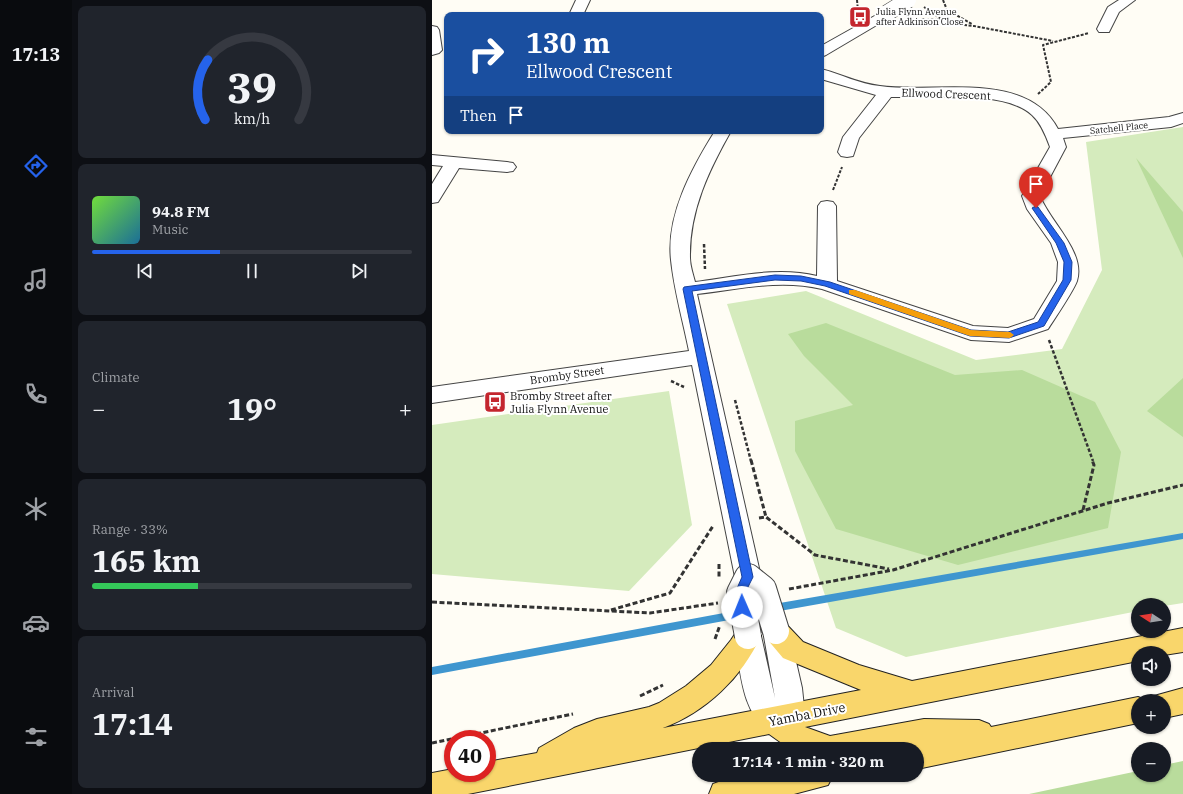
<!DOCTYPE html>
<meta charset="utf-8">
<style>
body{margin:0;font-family:"IBM Plex Serif",serif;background:#20242c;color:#f1f3f6;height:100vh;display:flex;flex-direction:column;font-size:15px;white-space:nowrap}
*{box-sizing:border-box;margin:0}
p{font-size:13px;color:#9ea1a6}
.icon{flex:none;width:22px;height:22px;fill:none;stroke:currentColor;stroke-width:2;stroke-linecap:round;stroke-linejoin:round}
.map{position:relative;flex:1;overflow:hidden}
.details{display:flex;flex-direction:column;gap:6px;padding:6px;background:#0d0f14;width:360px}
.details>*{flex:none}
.hud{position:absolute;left:12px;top:12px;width:380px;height:122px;border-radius:8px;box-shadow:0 1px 3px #0004;background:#1a4fa0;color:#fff;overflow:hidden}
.needle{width:26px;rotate:282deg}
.controls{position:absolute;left:699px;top:598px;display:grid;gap:8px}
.controls a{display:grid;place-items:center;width:40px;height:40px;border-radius:50%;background:#171b24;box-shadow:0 1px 3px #0004;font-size:20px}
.speed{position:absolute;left:12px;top:730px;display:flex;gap:8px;font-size:20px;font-weight:700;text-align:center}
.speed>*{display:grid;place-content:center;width:52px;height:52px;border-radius:50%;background:#171b24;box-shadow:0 1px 3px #0004;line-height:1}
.speed .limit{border:6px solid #d22;background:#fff;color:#111}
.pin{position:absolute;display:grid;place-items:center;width:34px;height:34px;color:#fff;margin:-41px -17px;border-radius:50% 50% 50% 0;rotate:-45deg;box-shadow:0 0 4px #0007}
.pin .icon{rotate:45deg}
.me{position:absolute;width:44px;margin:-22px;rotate:359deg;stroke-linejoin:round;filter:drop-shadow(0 0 3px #0008)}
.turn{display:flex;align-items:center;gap:14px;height:84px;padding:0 16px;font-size:18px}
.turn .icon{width:52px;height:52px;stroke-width:2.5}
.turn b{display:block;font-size:28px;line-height:34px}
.then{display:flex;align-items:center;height:38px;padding:0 16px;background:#0003;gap:8px;font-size:15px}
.big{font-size:30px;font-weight:800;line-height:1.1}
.details .widget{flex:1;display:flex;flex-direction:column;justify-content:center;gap:6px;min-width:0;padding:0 14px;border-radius:8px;background:#20242c}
.details .dial{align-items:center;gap:0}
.dial svg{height:104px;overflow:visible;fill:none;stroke:#363941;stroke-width:7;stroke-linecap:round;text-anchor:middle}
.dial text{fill:#f1f3f6;stroke:none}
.song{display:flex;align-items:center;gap:12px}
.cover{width:48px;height:48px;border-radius:6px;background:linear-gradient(135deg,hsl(100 70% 55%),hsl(200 70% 35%))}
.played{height:4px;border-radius:2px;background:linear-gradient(90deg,#2563eb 40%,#363941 40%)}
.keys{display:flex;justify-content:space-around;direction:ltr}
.heat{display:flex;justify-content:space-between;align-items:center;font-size:22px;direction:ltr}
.charge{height:6px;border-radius:3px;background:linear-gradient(90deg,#34c759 33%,#363941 0)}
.trip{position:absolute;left:260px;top:742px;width:232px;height:40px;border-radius:20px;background:#171b24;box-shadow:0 1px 3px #0004;font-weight:800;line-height:40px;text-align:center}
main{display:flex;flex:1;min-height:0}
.dock{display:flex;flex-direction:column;width:72px;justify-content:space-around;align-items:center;background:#090b0e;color:#9ea1a6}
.dock .icon{width:28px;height:28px}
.dock .on{color:#2563eb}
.dock b{font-size:18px;color:#f1f3f6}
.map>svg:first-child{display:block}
.green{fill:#d5ebbd}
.forest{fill:#b9dc9c}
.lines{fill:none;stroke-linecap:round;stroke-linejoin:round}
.stream{fill:#3f96cf;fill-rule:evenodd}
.minor-casing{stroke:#444;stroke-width:2}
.major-casing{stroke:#222;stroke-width:2}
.path-far2{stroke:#333;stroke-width:2;stroke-dasharray:3 1.5;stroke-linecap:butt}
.path-far1{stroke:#333;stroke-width:2.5;stroke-dasharray:3.5 2;stroke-linecap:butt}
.path{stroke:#333;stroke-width:3;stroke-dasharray:5 2.5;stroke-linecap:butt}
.minor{fill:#fff;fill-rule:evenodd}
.major{fill:#f9d66b;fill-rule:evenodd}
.minor-bridge-far1-casing{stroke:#444;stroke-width:17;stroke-linecap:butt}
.minor-bridge-casing{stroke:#444;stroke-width:28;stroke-linecap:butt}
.minor-bridge-far1{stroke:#fff;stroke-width:16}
.minor-bridge{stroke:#fff;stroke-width:26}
.route{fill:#2563eb;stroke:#184099}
.slow{fill:#f59e0b}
.labels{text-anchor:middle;stroke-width:4;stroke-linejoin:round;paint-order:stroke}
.far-poi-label{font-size:9px;fill:#111;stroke:#fff;text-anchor:start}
.far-street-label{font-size:9px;fill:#111;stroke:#fff}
.street-label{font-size:11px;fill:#111;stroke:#fff}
.poi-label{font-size:11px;fill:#111;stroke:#fff;text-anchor:start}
.near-street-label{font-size:13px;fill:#111;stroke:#fff}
</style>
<main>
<nav class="dock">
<b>17:13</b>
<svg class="icon on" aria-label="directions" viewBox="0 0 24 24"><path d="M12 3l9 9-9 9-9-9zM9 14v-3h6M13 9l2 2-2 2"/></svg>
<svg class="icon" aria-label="music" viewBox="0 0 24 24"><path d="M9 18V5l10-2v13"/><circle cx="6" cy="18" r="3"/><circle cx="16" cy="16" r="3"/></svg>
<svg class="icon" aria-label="phone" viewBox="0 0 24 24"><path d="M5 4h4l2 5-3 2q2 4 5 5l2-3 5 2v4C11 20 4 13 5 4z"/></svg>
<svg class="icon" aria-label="climate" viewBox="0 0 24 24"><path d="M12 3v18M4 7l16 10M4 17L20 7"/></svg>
<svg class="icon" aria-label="car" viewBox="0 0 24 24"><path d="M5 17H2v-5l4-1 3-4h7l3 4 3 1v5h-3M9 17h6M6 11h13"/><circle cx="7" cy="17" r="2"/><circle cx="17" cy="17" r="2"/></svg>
<svg class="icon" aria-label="filters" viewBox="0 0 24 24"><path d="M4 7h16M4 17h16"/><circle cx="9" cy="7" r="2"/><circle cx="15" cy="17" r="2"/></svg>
</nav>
<section class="details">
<div class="widget dial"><svg viewBox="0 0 100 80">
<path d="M14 69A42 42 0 1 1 86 69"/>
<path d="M14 69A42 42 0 0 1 16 23" stroke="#2563eb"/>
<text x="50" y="56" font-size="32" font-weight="700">39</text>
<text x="50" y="72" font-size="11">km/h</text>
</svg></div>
<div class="widget">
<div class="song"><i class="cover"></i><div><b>94.8 FM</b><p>Music</p></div></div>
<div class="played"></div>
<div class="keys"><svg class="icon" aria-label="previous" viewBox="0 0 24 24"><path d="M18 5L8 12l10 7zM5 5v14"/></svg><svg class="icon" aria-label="pause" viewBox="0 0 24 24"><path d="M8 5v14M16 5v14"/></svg><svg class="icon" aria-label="next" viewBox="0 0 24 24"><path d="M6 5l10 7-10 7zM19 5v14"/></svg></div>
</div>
<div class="widget"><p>Climate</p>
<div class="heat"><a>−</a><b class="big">19°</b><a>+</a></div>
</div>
<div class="widget"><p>Range · 33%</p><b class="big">165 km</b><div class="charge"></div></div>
<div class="widget"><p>Arrival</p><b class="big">17:14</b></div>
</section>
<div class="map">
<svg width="751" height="794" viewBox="0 0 751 794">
<rect width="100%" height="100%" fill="#fffdf5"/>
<!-- green -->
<g class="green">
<polygon points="751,127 751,603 732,606 706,605 706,611 474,657 404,628 295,304 374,291 544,360 630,349 670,270 654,142"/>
<polygon points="237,391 260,525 197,591 0,574 0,425"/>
</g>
<!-- forest -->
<g class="forest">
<polygon points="704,158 751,212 751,258"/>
<polygon points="394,323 523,375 590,370 663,402 689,452 676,528 526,565 404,529 363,451 363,421 421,405 372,356 356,334"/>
<polygon points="751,378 751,437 715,411"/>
<polygon points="751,761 751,794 597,794 706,771 706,775 732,775 732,765"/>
</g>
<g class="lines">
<!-- stream -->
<g class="stream">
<polygon points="751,533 751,539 342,612 339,610 338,608 339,606 342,604"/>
<polygon points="308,610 311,611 312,614 311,617 308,618 0,675 0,667"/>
</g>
<!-- minor casing -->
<g class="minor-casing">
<g id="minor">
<polygon points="144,0 158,0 151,15 137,15"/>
<polygon points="687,0 703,0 687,12 677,32 667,32 665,29 676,7"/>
<polygon points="455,9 460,10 462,13 460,16 394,55 389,57 389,46"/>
<polygon points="0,26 5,27 7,30 10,50 7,53 0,55"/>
<path d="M 389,69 C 409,74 427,84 448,86 C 504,94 594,69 626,129 L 737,117 L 751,113 L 751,123 L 739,127 L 631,138 L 634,147 L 608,196 C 618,222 654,252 645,281 C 641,292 623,318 616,329 L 577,342 L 539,340 L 390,289 C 348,279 308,289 265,294 L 329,577 L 325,584 L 316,588 L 307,584 L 303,577 L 260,365 L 0,403 L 0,387 L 257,351 C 251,321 242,290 239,260 C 234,215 260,168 283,131 L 299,131 C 277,170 257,211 258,258 C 258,266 261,274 263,282 C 303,277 345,266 385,276 L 386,206 L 389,202 L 395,201 L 401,202 L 404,206 L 405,281 L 541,326 L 576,328 L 602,319 L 625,281 L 626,262 L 619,243 L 595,209 L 590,196 L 618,147 C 614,136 609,123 600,115 C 572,89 496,98 459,97 L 427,138 L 421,156 L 415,157 L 409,156 L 406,152 L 411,137 L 444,95 L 389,79 Z"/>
<polygon points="0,155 75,162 81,163 84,167 81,171 75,172 27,168 6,202 0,203 0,184 11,166 0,165"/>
<path d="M 344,620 L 353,623 L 357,631 L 370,688 L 373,717 L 369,726 L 359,730 L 354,728 L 343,733 C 309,720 308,667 303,636 L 307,628 L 316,624 L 325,628 L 329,636 L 343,698 L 331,631 L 335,623 Z"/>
</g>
</g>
<!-- major casing -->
<g class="major-casing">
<g id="major">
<path d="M 344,620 L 353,623 L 371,642 L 427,665 L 480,681 L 751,628 L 751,652 L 732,655 L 732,653 L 706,653 L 706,661 L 373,727 L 398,736 L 492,719 L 547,720 L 557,724 L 559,727 L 706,697 L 716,701 L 706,701 L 706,723 L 485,769 L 485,749 L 358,749 L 337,734 L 36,794 L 0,794 L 0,773 L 21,769 L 21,773 L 55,773 L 55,762 L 105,753 L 107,748 L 142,728 L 165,719 L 217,707 L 227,703 L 254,686 L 279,665 L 299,640 L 307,628 L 316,624 L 325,628 L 329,636 C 310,677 274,712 231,728 L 429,690 L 351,658 L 335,639 L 331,631 L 335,623 Z"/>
<polygon points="751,688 751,714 732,718 732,701 720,701 722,696"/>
<polygon points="315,775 401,775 396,785 362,794 277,794 281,784 292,780"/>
</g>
</g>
<!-- path-far2 -->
<g class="path-far2">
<polyline points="425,0 426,11"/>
<polyline points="511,0 515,10 540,24"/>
<polyline points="492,7 509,19 520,24 542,26 621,41"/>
<polyline points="485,19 508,19"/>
<polyline points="606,94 619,82 611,45 657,33"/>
<polyline points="401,190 410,167"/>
</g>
<!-- path-far1 -->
<g class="path-far1">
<polyline points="272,244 273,269"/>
<polyline points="617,340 661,461"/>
<polyline points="239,381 252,387"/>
<polyline points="303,400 319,461"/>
</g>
<!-- path -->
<g class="path">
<polyline points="319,460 334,517"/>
<polyline points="651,510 662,465 660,460"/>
<polyline points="327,518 334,517 383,555 457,569"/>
<polyline points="287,564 287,577"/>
<polyline points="357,589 461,570 676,503 751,485"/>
<polyline points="0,602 218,613 286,603"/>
<polyline points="179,610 238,593 281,526"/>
<polyline points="283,639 288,625"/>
<polyline points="208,696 231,685"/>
<polyline points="0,743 141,714"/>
</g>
<!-- minor -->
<use href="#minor" class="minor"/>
<!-- major -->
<use href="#major" class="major"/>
<!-- minor-bridge-far1 casing -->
<g class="minor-bridge-far1-casing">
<polyline id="minor-bridge-far1" points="455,13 476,0"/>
</g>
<!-- minor-bridge casing -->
<g class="minor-bridge-casing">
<polyline id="minor-bridge" points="316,636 308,593 316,577 331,589 344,631"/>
</g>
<!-- minor-bridge-far1 -->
<use href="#minor-bridge-far1" class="minor-bridge-far1"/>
<!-- minor-bridge -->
<use href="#minor-bridge" class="minor-bridge"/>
</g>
<!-- route -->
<polygon class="route" points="604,206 606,207 632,243 640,262 639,280 612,326 577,338 538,336 393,286 369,281 343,280 260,291 321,577 313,593 316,607 314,611 307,611 303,593 310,577 251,289 252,287 343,275 369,276 398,282 539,330 576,332 606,322 631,280 632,262 624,243 600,208"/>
<!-- slow -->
<polygon class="slow" points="417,290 423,290 539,330 578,332 582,335 578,338 538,336 417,294"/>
<!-- icons -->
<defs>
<g id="bus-square" transform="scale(1.15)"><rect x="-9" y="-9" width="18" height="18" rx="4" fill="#c4262e" stroke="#fff"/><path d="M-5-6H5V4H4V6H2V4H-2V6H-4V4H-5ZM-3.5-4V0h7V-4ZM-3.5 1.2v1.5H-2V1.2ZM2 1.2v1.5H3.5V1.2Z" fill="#fff"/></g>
</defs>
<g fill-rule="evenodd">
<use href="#bus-square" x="428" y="17"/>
<use href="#bus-square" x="63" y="402"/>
</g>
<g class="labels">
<!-- far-poi labels -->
<g class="far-poi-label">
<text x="444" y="15">Julia Flynn Avenue<tspan x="444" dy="10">after Adkinson Close</tspan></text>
</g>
<!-- far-street labels -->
<g class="far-street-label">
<text transform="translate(687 128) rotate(-6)" y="3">Satchell Place</text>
</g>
<!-- street labels -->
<g class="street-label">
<text transform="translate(514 94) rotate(2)" y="4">Ellwood Crescent</text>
<text transform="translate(135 375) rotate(-8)" y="4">Bromby Street</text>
</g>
<!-- poi labels -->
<g class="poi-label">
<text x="78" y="400">Bromby Street after<tspan x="78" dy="13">Julia Flynn Avenue</tspan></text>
</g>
<!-- near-street labels -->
<g class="near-street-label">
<text transform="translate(375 714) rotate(-11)" y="5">Yamba Drive</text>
</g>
</g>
</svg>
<div class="controls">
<a><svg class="needle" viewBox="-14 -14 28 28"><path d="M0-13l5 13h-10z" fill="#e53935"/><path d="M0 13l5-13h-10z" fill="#9ea1a6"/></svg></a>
<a><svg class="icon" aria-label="sound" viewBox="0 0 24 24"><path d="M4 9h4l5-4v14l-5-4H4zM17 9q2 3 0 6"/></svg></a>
<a>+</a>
<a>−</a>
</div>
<div class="speed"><div class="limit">40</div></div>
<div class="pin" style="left:604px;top:208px;background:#d93025"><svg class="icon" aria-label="arrive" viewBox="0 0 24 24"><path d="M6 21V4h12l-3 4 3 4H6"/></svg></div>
<svg class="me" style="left:310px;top:607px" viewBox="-20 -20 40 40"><circle r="19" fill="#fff"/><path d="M0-13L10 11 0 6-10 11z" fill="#2563eb"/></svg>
<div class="trip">17:14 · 1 min · 320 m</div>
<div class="hud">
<div class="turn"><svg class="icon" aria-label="right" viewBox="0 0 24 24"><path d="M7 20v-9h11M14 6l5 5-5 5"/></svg><div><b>130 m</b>Ellwood Crescent</div></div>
<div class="then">Then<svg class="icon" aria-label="arrive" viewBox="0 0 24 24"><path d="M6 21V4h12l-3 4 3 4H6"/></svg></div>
</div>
</div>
</main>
